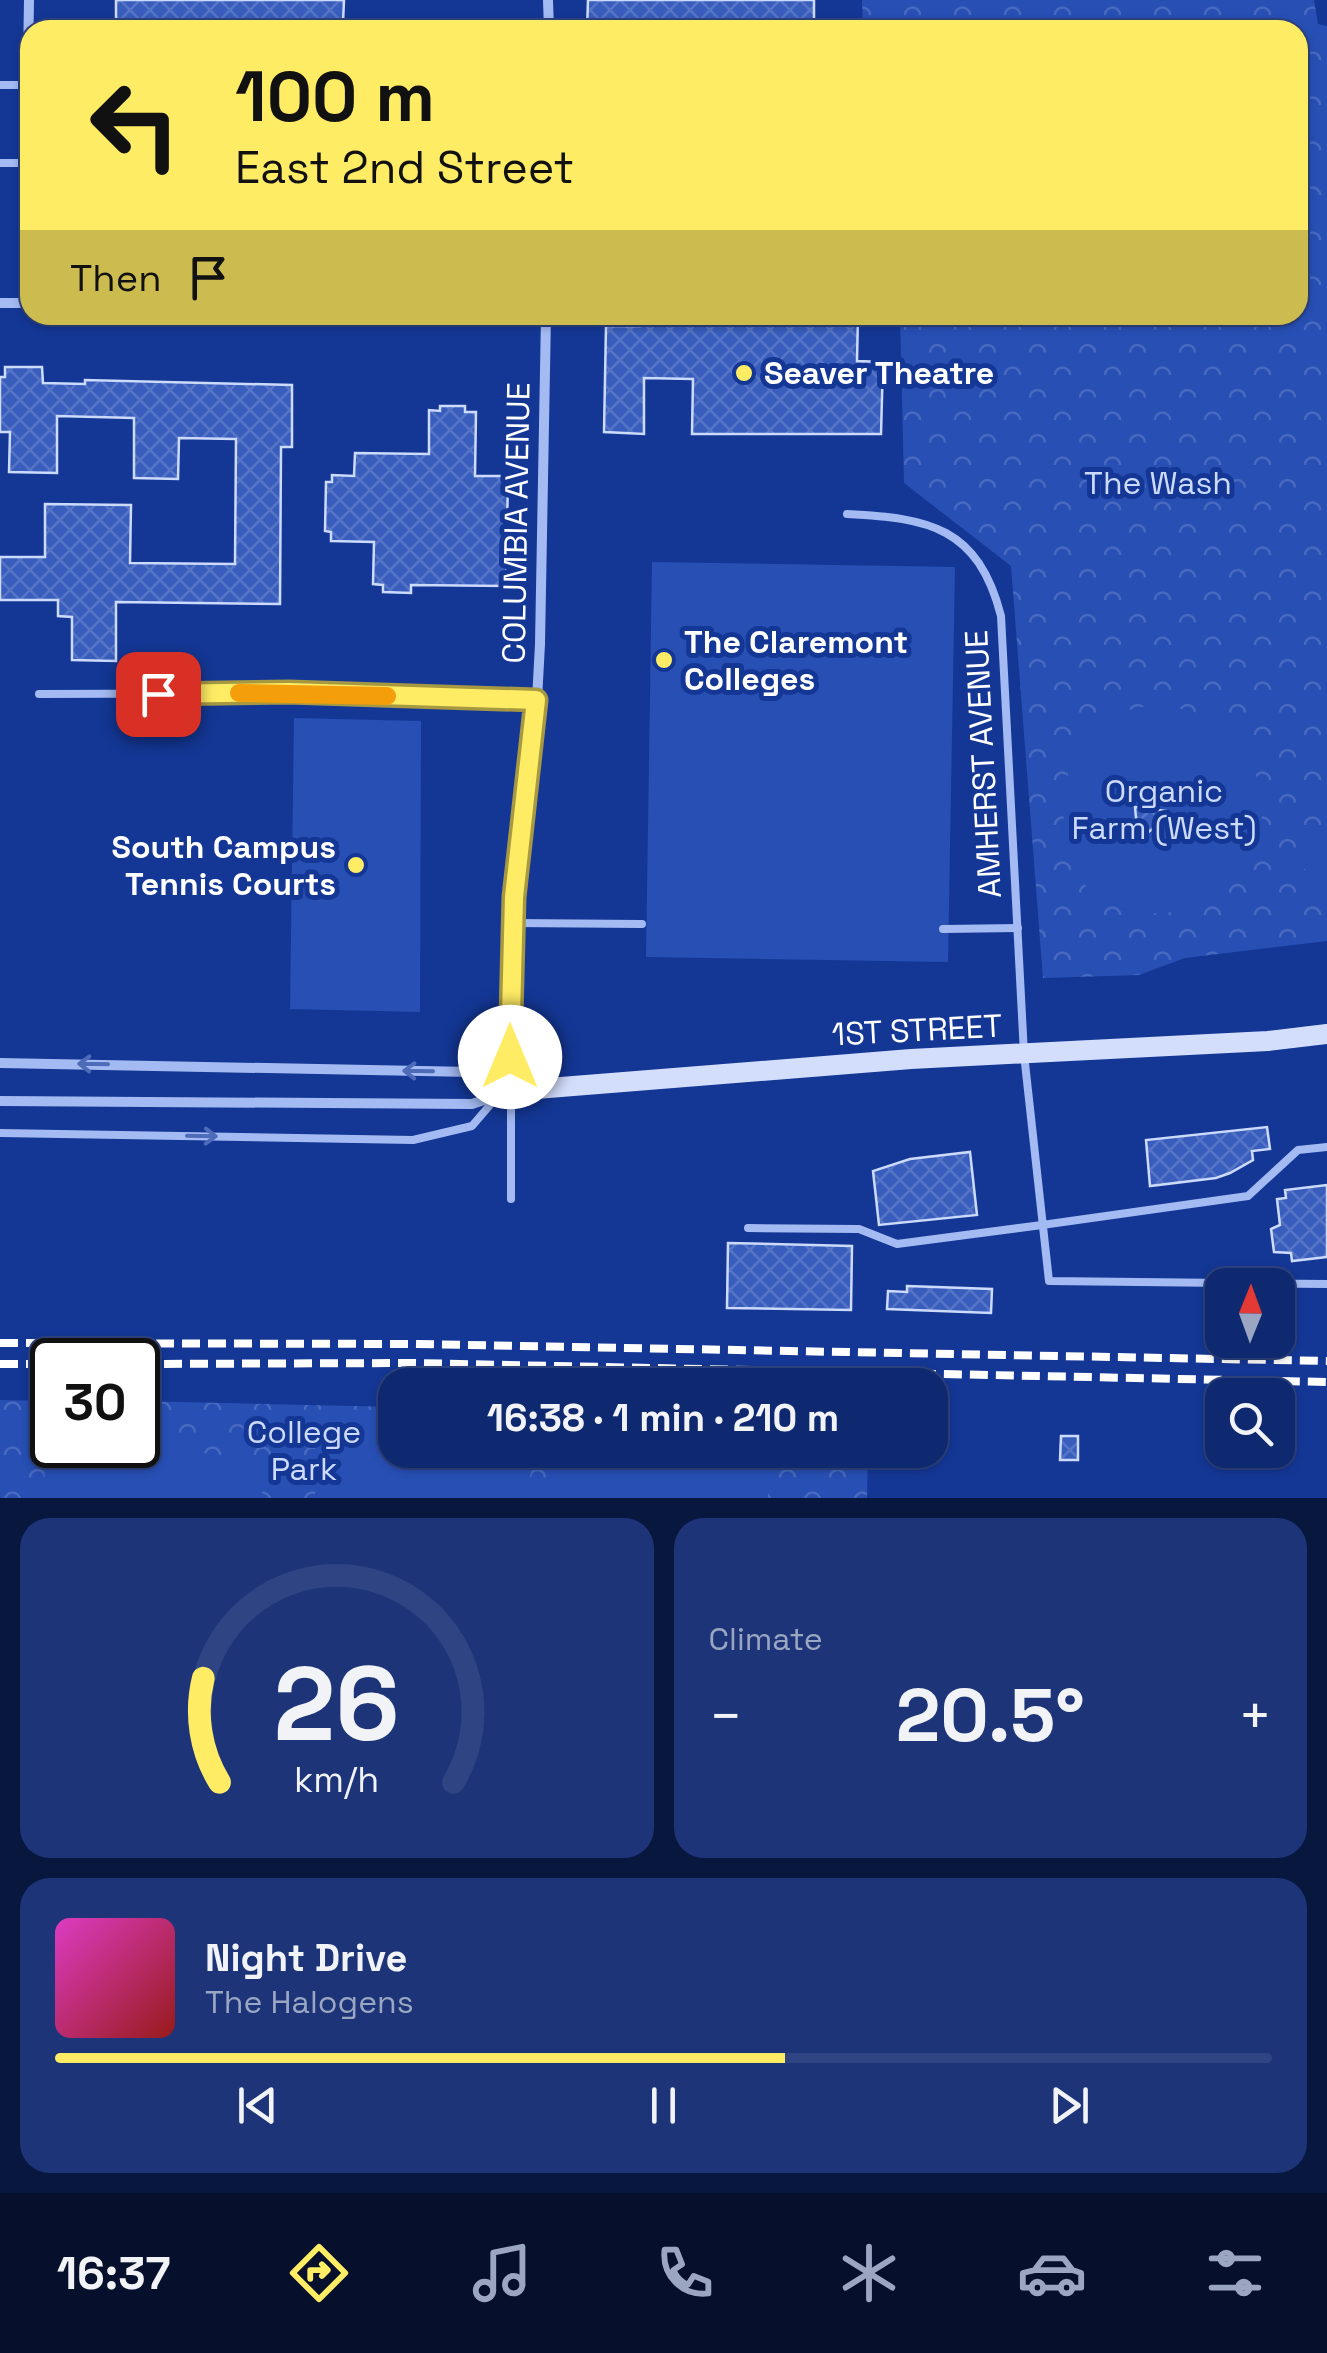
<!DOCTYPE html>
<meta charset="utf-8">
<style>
body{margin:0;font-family:"Space Grotesk",sans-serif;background:#1d3578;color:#f1f3f6;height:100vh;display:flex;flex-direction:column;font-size:38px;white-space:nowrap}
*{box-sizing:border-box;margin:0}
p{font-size:32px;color:#9ba6c3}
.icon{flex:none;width:55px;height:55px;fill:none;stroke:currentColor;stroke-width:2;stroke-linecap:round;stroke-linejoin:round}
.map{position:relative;height:1498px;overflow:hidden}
.details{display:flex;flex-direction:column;gap:20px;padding:20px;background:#08173e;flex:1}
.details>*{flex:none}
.guide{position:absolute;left:20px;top:20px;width:1288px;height:305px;border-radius:30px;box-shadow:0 2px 8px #0004,0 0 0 2px #2f4583;background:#ffec65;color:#111;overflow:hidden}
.needle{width:65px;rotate:1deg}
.buttons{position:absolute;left:1205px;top:1268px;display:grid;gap:20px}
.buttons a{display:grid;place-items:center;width:90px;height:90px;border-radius:20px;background:#0f2970;box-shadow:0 2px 8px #0004,0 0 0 2px #2f4583;font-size:50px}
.speed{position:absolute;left:30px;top:1338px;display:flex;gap:20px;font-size:50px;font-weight:700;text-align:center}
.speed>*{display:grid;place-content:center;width:130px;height:130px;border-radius:50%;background:#0f2970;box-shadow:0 2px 8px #0004,0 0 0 2px #2f4583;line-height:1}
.speed .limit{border:5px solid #111;border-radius:15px;background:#fff;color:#111}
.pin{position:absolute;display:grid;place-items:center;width:85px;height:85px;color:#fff;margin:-42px;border-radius:20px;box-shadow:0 5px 15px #0006}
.me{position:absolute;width:110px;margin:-55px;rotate:0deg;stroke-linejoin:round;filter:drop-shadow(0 0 8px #0008)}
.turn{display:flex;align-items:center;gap:35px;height:210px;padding:0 50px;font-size:45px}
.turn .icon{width:130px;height:130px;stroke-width:2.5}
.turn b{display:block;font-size:70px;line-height:85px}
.then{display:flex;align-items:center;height:95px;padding:0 50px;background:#0003;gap:20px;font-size:38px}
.big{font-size:75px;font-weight:700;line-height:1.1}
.details .widget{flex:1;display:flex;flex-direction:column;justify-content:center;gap:15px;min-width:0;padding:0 35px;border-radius:30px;background:#1d3578}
.details .dial{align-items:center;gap:0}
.dial svg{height:260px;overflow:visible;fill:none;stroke:#2f4583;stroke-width:7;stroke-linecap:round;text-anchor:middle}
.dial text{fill:#f1f3f6;stroke:none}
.song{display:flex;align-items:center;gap:30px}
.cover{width:120px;height:120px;border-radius:15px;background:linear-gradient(135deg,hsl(310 70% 55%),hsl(0 70% 35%))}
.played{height:10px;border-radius:5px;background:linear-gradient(90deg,#ffec65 60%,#2f4583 60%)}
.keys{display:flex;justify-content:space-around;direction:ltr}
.heat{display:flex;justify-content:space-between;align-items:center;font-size:55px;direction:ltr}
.details .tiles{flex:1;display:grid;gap:20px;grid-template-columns:1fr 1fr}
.widget:last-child{grid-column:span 2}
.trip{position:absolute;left:378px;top:1368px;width:570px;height:100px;border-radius:30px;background:#0f2970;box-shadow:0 2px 8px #0004,0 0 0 2px #2f4583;font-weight:700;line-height:100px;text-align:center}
.tab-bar{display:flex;height:160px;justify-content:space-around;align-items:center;background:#06102d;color:#9ba6c3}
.tab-bar .icon{width:70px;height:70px}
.tab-bar .active{color:#ffec65}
.tab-bar b{font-size:45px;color:#f1f3f6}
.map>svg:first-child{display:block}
.forest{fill:url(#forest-crowns)}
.garden{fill:#274fb4}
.building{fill:url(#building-cross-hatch);stroke:#ccdafc;stroke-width:2.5}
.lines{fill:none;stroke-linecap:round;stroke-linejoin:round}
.lane{stroke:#a4baf2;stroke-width:8}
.street{stroke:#a4baf2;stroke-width:10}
.secondary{stroke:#d3defc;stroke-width:20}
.rail{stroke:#fff;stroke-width:8;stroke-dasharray:18 8;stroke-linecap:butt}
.oneway{stroke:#4e6bba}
.route-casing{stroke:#a69942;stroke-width:25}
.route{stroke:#ffec65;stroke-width:18}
.slow{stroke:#f59e0b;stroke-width:18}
.poi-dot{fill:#ffec65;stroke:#143795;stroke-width:4}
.labels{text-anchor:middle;stroke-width:10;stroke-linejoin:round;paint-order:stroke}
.poi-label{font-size:32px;font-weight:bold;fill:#fff;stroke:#143795;text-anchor:start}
.park-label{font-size:32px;fill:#ccdafc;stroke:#143795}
.street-label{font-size:32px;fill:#fff;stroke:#143795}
</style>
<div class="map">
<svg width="1327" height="1498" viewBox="0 0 1327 1498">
<defs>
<pattern id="forest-crowns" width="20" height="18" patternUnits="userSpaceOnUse" patternTransform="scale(2.5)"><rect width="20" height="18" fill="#274fb4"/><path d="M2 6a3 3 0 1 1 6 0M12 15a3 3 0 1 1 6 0" fill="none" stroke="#4769bf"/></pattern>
<pattern id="building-cross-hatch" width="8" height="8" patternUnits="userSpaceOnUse" patternTransform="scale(2.5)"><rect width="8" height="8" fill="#385dbc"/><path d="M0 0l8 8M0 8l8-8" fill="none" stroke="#5675c6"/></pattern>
</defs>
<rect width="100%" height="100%" fill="#143795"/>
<!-- forest -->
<g class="forest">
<polygon points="862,0 1314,0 1318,24 1327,26 1327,941 1185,958 1139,975 1043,978 1011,566 904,483 900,315 1298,315 1298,30 863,30"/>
<polygon points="0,1400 52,1401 52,1445 138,1445 138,1401 395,1407 395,1450 868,1450 867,1498 0,1498"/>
</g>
<!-- garden -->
<g class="garden">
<polygon points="652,562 955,567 948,962 646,957"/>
<path d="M 1153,705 C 1176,708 1199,710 1218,723 C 1255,749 1272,803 1256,846 C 1232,911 1137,938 1086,886 C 1079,878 1067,856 1065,845 C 1061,829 1066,786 1069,769 C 1071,758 1082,737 1090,729 C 1107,713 1132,709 1153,705 Z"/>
<polygon points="294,718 421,721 420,1012 290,1009"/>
<polygon points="1327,817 1327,881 1297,865"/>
<polygon points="334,1425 395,1429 395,1450 515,1450 535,1454 525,1498 315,1498 315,1442"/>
<polygon points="138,1435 266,1470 261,1498 45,1498 44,1450 52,1439 52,1445 138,1445"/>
<polygon points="555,1450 768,1452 768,1498 553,1498"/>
</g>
<!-- building -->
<g class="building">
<polygon points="116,0 344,0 343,23 227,23 227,28 149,30 149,24 116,19"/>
<polygon points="588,0 814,0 814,30 587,30"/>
<polygon points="640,315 858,315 857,361 883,362 881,434 692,434 693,379 644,378 644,434 604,432 606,326 640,326"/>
<polygon points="5,367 42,367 43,383 85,384 85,380 292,385 292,447 281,447 280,604 116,602 116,661 72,660 72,617 58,616 58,600 0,600 0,557 45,557 45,504 131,505 130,563 235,564 236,439 179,438 178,479 134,478 134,418 57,416 57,473 9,472 10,432 0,432 0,377 5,377"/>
<polygon points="440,406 465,406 465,412 476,412 475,476 508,476 506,586 411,585 411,593 383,592 383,585 373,584 374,542 331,541 331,532 325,531 326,482 332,482 332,475 354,476 355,453 429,454 429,410 440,411"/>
<polygon points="1135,807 1166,811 1157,826 1138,839"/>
<polygon points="1267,1127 1270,1149 1252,1151 1253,1160 1230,1173 1216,1178 1150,1186 1146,1140"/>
<polygon points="970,1152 977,1215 879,1225 873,1171 910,1159"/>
<polygon points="1327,1185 1327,1257 1292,1261 1291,1253 1274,1252 1271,1229 1280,1225 1277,1199 1286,1198 1285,1190"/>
<polygon points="728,1243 852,1246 851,1310 727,1308"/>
<polygon points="907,1286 992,1289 991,1313 887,1309 888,1291 907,1292"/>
<polygon points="1061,1436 1078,1436 1078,1460 1060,1460"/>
</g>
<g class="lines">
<!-- lane -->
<g class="lane">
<polyline points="0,85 28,85"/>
<polyline points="0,163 26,163"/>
<path d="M 847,514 C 929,518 978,527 1001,616 L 1024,1054 L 1049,1281 L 1327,1284"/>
<polyline points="39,694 289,693 537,700"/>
<polyline points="512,923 642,924"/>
<polyline points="943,929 1018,928"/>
<polyline points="511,1094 511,1199"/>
<polyline points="0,1133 413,1140 472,1126 496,1098"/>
<polyline points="748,1228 859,1229 897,1244 1042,1225 1248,1196 1298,1150 1327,1147"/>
</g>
<!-- street -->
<g class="street">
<polyline points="548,0 549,30"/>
<polyline points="0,303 29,303"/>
<polyline points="24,303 29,0"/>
<polyline points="0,1063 472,1072 511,1091"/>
<polyline points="511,1091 514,897 537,700 540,644 546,315"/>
<polyline points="0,1101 472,1104 511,1091"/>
</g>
<!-- secondary -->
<polyline class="secondary" points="511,1091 911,1059 1268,1041 1327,1034"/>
<!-- rail -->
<g class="rail">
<polyline points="0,1343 414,1344 1327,1361"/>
<polyline points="0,1364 52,1364"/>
<polyline points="138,1364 412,1363 1327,1382"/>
</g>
</g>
<!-- one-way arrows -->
<defs><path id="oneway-shaft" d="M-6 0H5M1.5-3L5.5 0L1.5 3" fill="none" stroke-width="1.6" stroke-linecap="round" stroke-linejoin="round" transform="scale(2.5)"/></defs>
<g class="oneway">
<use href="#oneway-shaft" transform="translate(93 1064) rotate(-179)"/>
<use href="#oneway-shaft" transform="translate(418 1071) rotate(-179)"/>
<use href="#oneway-shaft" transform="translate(202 1136) rotate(1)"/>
</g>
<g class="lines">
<!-- route casing -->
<g class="route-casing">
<polyline id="route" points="158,694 289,692 536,700 514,897 510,1057"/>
</g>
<!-- route -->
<use href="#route" class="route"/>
<!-- slow -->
<polyline class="slow" points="239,693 387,696"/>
</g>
<!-- markers -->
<g class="poi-dot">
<circle cx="744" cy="373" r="10"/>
<circle cx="664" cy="660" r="10"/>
<circle cx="356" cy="865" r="10"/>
</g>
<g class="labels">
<!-- poi labels -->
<g class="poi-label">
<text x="764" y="384">Seaver Theatre</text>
<text x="684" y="653">The Claremont<tspan x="684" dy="37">Colleges</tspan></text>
<text x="336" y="858" text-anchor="end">South Campus<tspan x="336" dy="37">Tennis Courts</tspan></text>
</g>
<!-- park labels -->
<g class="park-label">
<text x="1158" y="494">The Wash</text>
<text x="1164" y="802">Organic<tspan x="1164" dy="37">Farm (West)</tspan></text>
<text x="304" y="1443">College<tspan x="304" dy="37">Park</tspan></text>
</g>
<!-- street labels -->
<g class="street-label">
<text transform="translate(516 523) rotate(-89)" y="11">COLUMBIA AVENUE</text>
<text transform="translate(983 764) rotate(-93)" y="11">AMHERST AVENUE</text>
<text transform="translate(917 1030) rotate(-3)" y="11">1ST STREET</text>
</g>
</g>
</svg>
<div class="buttons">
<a><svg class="needle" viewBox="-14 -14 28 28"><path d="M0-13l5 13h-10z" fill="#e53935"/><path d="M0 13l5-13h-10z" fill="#9ba6c3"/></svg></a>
<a><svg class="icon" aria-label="search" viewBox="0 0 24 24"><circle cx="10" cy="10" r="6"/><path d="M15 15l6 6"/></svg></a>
</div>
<div class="speed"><div class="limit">30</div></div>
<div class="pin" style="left:158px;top:694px;background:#d93025"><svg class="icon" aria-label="arrive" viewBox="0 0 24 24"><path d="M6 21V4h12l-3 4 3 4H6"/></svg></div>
<svg class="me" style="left:510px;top:1057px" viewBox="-20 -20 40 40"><circle r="19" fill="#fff"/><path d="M0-13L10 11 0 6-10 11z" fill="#ffec65"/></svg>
<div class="trip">16:38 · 1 min · 210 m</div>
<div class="guide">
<div class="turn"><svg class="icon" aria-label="left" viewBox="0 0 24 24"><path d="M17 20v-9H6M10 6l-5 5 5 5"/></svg><div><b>100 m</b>East 2nd Street</div></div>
<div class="then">Then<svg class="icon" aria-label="arrive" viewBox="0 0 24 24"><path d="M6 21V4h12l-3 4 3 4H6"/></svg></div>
</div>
</div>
<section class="details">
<div class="tiles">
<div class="widget dial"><svg viewBox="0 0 100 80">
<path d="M14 69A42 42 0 1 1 86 69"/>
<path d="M14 69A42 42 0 0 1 9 37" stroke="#ffec65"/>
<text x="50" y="56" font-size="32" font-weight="700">26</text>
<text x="50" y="72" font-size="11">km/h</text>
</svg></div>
<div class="widget"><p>Climate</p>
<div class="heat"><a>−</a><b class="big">20.5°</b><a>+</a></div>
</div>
<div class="widget">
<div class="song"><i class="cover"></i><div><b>Night Drive</b><p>The Halogens</p></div></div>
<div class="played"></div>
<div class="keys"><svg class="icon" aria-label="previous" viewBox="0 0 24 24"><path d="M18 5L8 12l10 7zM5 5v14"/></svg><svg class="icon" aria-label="pause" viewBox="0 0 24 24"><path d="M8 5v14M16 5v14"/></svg><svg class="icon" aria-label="next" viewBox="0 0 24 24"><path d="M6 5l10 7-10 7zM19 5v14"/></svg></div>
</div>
</div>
</section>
<nav class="tab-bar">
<b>16:37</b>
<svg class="icon active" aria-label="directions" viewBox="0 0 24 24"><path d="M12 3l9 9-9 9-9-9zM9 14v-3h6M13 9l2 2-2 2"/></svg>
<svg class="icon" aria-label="music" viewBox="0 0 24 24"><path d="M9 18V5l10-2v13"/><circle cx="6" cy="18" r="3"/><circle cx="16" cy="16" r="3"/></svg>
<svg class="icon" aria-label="phone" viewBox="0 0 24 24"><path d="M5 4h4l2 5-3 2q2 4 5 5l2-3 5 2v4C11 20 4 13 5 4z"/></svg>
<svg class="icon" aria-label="climate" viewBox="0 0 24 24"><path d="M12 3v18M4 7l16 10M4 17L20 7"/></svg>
<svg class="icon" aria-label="car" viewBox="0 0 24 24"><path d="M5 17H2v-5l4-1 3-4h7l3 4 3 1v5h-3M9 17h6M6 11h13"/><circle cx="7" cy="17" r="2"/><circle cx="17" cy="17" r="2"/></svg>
<svg class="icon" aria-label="filters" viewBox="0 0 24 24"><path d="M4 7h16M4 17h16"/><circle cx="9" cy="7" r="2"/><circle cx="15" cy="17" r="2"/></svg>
</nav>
